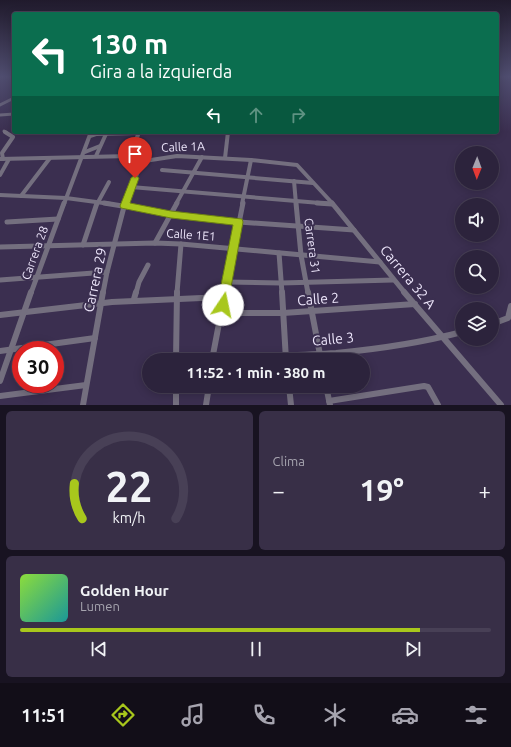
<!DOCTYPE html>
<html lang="es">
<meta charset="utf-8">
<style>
body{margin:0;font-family:Ubuntu,sans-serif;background:#382f47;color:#f1f3f6;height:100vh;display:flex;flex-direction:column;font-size:15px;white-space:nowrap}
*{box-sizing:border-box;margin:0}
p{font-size:13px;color:#a6a4af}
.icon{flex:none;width:22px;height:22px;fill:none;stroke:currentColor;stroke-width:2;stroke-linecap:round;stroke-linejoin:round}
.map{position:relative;height:405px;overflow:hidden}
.panel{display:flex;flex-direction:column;gap:6px;padding:6px;background:#181321;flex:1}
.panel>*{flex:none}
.hud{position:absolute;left:12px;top:12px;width:487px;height:122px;border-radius:4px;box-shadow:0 2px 10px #0003,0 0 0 1px #484056;background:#0b6e4f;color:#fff;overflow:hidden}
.needle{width:26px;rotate:181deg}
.tools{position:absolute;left:455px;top:146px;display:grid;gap:8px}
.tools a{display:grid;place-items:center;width:44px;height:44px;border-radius:50%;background:#2c233c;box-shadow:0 2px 10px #0003,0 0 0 1px #484056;font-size:20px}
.speed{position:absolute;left:12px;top:341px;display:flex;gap:8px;font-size:20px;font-weight:700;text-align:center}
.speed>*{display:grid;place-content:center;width:52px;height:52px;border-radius:50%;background:#2c233c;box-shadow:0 2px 10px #0003,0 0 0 1px #484056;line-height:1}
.speed .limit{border:6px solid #d22;background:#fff;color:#111}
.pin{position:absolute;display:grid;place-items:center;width:34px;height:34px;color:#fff;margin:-41px -17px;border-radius:50% 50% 50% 0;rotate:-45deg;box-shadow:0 0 4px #0007}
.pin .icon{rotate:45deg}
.me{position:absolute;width:44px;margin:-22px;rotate:11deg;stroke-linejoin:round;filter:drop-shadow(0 0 3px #0008)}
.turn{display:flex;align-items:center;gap:14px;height:84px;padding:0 12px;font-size:18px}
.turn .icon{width:52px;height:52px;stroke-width:2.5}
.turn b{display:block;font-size:28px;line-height:34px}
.lanes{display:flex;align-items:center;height:38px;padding:0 12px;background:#0003;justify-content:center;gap:20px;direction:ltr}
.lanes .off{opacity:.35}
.big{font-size:30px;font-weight:700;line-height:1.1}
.panel .card{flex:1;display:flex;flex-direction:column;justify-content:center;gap:6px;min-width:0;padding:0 14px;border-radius:6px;background:#382f47}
.panel .dial{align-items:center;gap:0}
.dial svg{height:104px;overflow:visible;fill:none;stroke:#484056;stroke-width:7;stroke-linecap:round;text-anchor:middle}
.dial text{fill:#f1f3f6;stroke:none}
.song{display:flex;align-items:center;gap:12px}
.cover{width:48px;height:48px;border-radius:6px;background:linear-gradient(135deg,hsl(90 70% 55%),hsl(180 70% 35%))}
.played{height:4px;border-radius:2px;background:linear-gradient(90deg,#a8c71c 85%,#484056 85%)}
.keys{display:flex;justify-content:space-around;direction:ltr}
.heat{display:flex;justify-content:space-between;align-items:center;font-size:22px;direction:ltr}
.panel .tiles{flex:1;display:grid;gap:6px;grid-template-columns:1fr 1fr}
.card:last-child{grid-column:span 2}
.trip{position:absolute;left:142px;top:353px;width:228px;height:40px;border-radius:20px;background:#2c233c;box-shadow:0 2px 10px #0003,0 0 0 1px #484056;font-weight:700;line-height:40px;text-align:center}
.tabs{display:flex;height:64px;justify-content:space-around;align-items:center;background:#120e18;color:#a6a4af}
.tabs .icon{width:28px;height:28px}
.tabs .selected{color:#a8c71c}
.tabs b{font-size:18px;color:#f1f3f6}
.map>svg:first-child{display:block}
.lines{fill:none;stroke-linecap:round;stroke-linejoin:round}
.street-far3{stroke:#746f7f;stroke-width:3}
.street-far2{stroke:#746f7f;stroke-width:4}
.street-far1{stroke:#746f7f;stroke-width:5}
.street{stroke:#746f7f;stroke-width:6}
.route{fill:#a8c71c;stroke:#6d8112}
.labels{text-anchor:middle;stroke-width:4;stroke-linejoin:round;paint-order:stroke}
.street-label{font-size:12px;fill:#ede6fb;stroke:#3b2f50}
.near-street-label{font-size:14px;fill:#ede6fb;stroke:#3b2f50}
</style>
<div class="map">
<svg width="511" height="405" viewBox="0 0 511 405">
<rect width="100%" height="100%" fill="#3b2f50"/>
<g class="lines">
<!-- street-far3 -->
<g class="street-far3">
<polyline points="0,105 14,98"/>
<polyline points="0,115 14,114"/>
<polyline points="4,131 7,133"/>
</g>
<!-- street-far2 -->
<g class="street-far2">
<polyline points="90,136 96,134 138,133"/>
<polyline points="85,152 100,146"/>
<polyline points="96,156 106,134"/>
<polyline points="130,156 139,132"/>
<polyline points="225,158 228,132"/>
<polyline points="0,159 130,156 138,162 177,156 251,160 297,165 333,204"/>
<polyline points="3,159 2,153 13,137 5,132"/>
<polyline points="162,170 313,183"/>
<polyline points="0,175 9,159"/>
<polyline points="294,181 296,204"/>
<polyline points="131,187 332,204"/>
<polyline points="0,195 66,198 111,204"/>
<polyline points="21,196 50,158"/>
<polyline points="64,204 91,132"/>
<polyline points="97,204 109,182"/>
<polyline points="125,204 139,169 138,162"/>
<polyline points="176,204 202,157"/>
<polyline points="242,204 251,160"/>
</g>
<!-- street-far1 -->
<g class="street-far1">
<polyline points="104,203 171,214 239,222 354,230"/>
<polyline points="296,203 301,255 308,293"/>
<polyline points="317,203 332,204"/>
<polyline points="332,203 405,293"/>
<polyline points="7,222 58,219"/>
<polyline points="155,243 177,203"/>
<polyline points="83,245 97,203"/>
<polyline points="0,247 155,243 181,244 380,262"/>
<polyline points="279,253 282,293"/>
<polyline points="0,280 107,272"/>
<polyline points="227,282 281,283 393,280"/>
<polyline points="31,293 64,203"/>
<polyline points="103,293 107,272 125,203"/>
<polyline points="136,293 139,282 148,265"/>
<polyline points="177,293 181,244"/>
<polyline points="225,293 243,203"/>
</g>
<!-- street -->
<g class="street">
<polyline points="282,292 286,360"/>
<polyline points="308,292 321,360"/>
<polyline points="404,292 501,405"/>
<polyline points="134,299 136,292"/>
<polyline points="222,313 283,313 415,304"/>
<polyline points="0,315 112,302 224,297"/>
<polyline points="492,324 508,318 511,306"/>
<polyline points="0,351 95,338"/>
<polyline points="176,360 177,292"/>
<path d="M 205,360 C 249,356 292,356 336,353 C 379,349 420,343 462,332"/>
<polyline points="212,360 225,292"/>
<polyline points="0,381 31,292"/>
<polyline points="176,386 176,405"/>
<polyline points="289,386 291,405"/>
<polyline points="326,386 330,405"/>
<polyline points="0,396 86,385"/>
<polyline points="329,401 424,386 428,387 438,405"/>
<polyline points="83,405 103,292"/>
<polyline points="206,405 209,386"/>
</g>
</g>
<!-- sky -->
<linearGradient id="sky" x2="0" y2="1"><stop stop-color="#201a2c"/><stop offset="0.58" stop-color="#4f4d6f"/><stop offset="1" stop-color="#4f4d6f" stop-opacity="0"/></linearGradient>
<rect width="511" height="132" fill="url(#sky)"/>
<!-- route -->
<polygon class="route" points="135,175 139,178 130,203 171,211 242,219 243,222 227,309 223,311 219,309 217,305 233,225 171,218 121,208 120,206 131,178"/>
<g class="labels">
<!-- street labels -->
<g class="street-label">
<text transform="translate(183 147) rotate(-2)" y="4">Calle 1A</text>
<text transform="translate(191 235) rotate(4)" y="4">Calle 1E1</text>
<text transform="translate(312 246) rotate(82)" y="4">Carrera 31</text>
<text transform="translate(35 253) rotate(-70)" y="4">Carrera 28</text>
</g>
<!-- near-street labels -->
<g class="near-street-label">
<text transform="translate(408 277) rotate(50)" y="5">Carrera 32 A</text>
<text transform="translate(95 280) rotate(-78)" y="5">Carrera 29</text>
<text transform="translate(318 299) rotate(-4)" y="5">Calle 2</text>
<text transform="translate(333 339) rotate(-5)" y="5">Calle 3</text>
</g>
</g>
</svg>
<div class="tools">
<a><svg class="needle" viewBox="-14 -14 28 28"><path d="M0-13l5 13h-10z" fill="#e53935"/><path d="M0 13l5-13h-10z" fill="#a6a4af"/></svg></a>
<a><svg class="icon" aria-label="sound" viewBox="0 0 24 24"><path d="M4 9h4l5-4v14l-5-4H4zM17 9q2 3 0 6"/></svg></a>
<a><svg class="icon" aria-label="search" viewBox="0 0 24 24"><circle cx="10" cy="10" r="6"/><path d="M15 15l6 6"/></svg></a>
<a><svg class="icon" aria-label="layers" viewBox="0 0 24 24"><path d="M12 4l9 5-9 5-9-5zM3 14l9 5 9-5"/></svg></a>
</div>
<div class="speed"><div class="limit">30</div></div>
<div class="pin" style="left:135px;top:178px;background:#d93025"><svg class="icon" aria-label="arrive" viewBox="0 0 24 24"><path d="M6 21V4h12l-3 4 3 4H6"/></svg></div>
<svg class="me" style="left:223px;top:305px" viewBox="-20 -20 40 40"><circle r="19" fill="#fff"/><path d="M0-13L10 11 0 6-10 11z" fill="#a8c71c"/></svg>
<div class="trip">11:52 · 1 min · 380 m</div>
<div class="hud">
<div class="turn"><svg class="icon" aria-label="left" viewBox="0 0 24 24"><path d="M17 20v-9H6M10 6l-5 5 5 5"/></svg><div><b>130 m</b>Gira a la izquierda</div></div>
<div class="lanes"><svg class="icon" aria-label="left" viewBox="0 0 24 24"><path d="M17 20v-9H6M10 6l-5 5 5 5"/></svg><svg class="icon off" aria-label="ahead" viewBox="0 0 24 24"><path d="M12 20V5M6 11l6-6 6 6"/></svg><svg class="icon off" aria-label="right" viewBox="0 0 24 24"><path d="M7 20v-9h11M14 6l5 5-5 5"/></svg></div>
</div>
</div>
<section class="panel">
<div class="tiles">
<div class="card dial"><svg viewBox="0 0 100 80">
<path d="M14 69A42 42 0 1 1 86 69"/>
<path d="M14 69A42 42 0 0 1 8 42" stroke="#a8c71c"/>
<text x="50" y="56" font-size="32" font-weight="700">22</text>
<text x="50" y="72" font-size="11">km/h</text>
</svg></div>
<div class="card"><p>Clima</p>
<div class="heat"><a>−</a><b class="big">19°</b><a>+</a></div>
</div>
<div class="card">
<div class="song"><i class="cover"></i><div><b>Golden Hour</b><p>Lumen</p></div></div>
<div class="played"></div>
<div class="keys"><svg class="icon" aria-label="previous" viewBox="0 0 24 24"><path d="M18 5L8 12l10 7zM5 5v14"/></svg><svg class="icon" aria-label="pause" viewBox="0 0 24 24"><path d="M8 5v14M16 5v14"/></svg><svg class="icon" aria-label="next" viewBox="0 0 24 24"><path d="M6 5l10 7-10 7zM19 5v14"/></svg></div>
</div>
</div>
</section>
<nav class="tabs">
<b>11:51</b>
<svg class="icon selected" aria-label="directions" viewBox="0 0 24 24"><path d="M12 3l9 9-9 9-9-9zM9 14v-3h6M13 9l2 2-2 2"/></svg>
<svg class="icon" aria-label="music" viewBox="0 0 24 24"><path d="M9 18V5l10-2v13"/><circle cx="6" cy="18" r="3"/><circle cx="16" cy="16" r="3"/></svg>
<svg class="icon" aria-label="phone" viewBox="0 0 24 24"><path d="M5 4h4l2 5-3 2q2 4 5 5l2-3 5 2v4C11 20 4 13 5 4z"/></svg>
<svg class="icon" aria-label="climate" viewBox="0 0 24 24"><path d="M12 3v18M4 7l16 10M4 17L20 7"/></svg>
<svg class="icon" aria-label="car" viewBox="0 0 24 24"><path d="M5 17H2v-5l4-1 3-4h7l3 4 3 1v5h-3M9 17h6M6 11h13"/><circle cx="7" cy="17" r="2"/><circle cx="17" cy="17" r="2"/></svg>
<svg class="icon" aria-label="filters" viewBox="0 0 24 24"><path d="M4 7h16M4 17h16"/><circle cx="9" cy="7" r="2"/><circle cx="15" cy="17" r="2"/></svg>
</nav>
